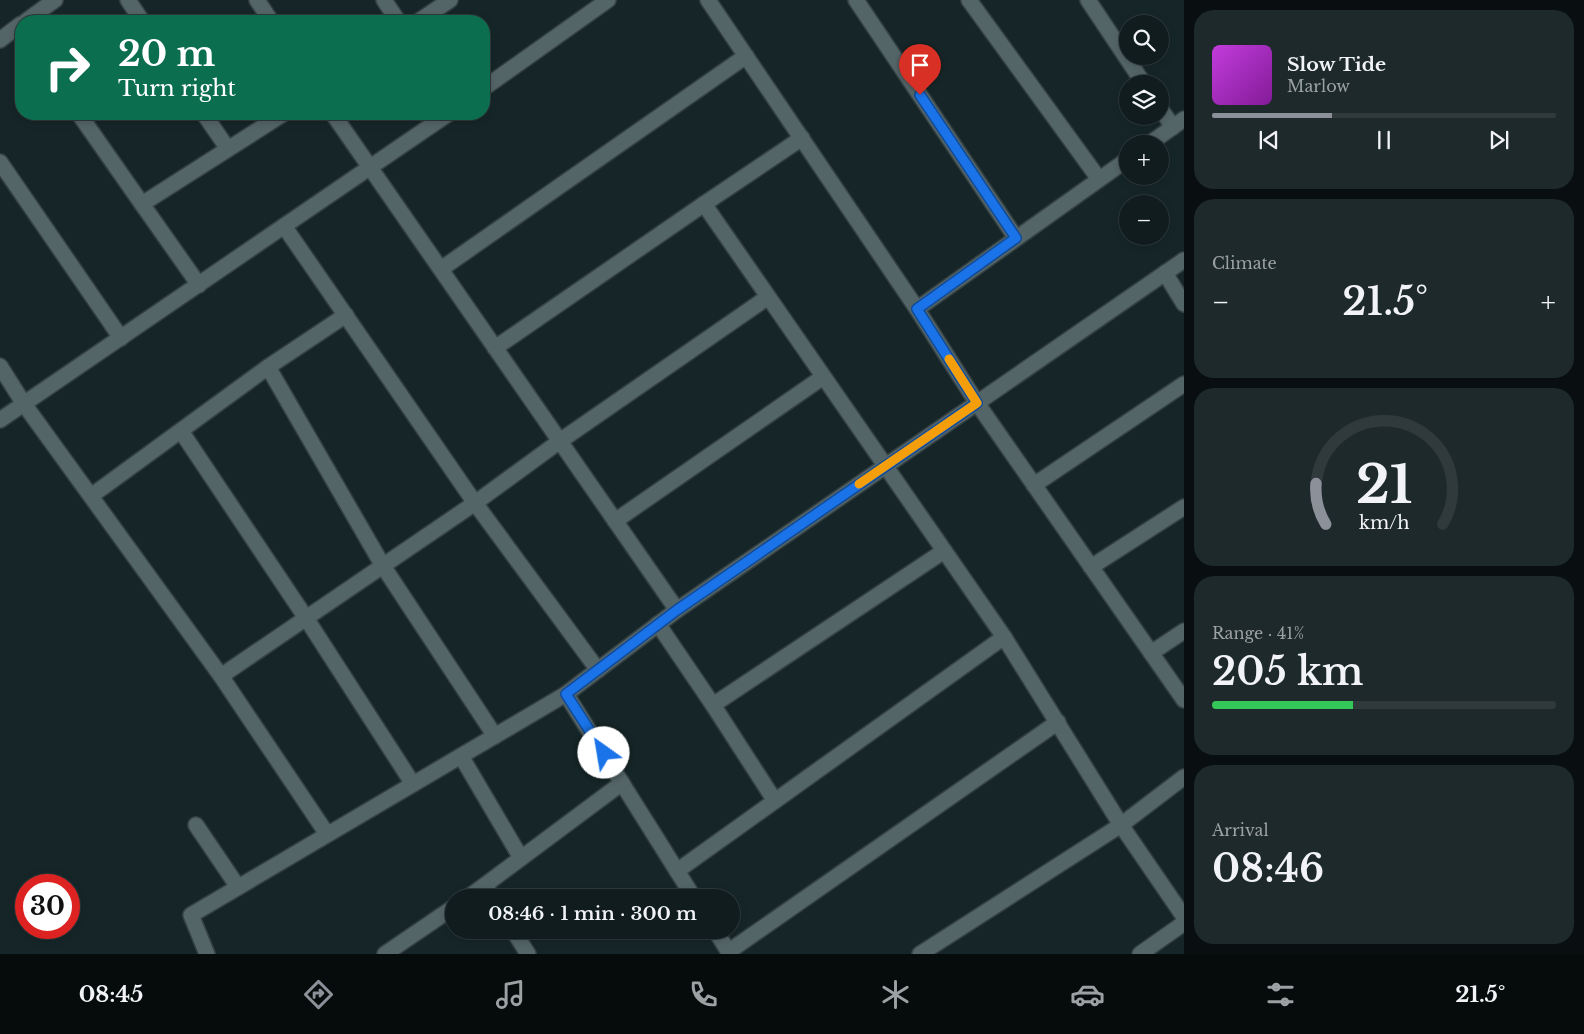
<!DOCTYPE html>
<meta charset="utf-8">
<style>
body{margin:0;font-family:"Libre Baskerville",serif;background:#1e292b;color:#f1f3f6;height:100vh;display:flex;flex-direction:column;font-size:19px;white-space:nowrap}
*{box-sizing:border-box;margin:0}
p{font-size:16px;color:#9ca1a4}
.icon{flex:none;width:28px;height:28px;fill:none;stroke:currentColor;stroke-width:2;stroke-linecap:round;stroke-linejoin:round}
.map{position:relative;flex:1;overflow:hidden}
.drawer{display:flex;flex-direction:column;gap:10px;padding:10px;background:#090f10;width:400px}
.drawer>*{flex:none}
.banner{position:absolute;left:15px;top:15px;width:475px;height:105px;border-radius:20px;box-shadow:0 2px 8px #0003,0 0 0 1px #303a3c;background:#0b6e4f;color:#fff;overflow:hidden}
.tools{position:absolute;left:1119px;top:15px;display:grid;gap:10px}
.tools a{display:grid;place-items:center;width:50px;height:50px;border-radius:50%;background:#101c1e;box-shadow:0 2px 8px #0003,0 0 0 1px #303a3c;font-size:25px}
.speed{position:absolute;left:15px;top:874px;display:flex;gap:10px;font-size:25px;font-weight:700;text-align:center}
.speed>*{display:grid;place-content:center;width:65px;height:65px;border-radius:50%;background:#101c1e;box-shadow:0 2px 8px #0003,0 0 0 1px #303a3c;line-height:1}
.speed .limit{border:8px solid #d22;background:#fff;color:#111}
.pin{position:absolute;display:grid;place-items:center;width:42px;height:42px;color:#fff;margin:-51px -21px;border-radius:50% 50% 50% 0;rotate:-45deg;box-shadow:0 0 5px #0007}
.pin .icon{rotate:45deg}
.me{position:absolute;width:55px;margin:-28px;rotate:328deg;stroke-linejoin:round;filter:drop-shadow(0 0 4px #0008)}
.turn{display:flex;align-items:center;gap:18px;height:105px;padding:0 20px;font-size:22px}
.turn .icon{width:65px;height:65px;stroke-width:2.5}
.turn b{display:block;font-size:35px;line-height:42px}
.big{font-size:38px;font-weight:600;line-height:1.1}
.drawer .widget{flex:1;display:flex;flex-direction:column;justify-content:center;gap:8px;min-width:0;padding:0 18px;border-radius:20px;background:#1e292b}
.drawer .dial{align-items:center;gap:0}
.dial svg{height:130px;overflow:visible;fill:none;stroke:#303a3c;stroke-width:7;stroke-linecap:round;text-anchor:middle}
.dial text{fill:#f1f3f6;stroke:none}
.song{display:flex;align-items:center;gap:15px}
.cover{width:60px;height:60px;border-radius:8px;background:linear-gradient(135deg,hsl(290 70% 55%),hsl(290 70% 35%))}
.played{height:5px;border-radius:2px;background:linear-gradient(90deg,#8c9099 35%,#303a3c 35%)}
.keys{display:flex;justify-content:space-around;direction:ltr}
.heat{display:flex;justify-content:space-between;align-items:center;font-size:28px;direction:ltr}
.charge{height:8px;border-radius:4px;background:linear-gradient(90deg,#34c759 41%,#303a3c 0)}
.trip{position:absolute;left:445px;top:889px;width:295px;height:50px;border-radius:25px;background:#101c1e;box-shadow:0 2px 8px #0003,0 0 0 1px #303a3c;font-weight:600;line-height:50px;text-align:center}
.menu{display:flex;height:80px;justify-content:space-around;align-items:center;background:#060b0c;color:#9ca1a4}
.menu .icon{width:35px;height:35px}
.menu .selected{color:#8c9099}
.menu b{font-size:22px;color:#f1f3f6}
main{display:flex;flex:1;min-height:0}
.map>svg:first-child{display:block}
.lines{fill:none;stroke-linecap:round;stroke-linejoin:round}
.minor-casing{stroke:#354143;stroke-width:18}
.minor{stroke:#546568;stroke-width:15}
.route-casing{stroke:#114b97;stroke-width:12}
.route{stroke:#1a73e8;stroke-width:9}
.slow{stroke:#f59e0b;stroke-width:9}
</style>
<main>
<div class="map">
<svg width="1184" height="954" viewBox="0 0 1184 954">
<rect width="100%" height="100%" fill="#162628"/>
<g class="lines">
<!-- minor casing -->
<g class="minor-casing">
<g id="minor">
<polyline points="128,0 142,21"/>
<polyline points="257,0 271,21"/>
<polyline points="384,0 398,21"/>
<polyline points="708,0 917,309"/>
<polyline points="856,0 1016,238"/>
<polyline points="969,0 1099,179"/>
<polyline points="1088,0 1144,84"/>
<polyline points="26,21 55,0"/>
<polyline points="419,21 450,0"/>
<polyline points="0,40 21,24"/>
<polyline points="484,88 608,0"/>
<polyline points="1160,108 1173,127"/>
<polyline points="79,114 142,204"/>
<polyline points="204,114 228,149"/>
<polyline points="333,114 677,610 1184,260"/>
<polyline points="1149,144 1184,119"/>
<polyline points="1128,159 917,309 977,403 1184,700"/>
<polyline points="0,162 121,338"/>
<polyline points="704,204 802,138"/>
<polyline points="441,269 746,56"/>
<polyline points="1165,273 1184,304"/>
<polyline points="199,285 142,204 283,114"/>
<polyline points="346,315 268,367 383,566 495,736"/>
<polyline points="495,348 704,204 1004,637"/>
<polyline points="0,366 24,404 221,676 475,503 284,226"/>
<polyline points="0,420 448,114"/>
<polyline points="181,431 306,618 413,784"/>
<polyline points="1034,485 1184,384"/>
<polyline points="91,496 268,367"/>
<polyline points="615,521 823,377"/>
<polyline points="1091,567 1184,507"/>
<polyline points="677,610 566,694 694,898"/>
<polyline points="658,624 713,705 775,801"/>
<polyline points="1151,653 1184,631"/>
<polyline points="598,670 475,503 560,441 768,297"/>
<polyline points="221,676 327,834"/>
<polyline points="713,705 944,551"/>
<polyline points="461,756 521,858"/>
<polyline points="1184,777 1121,825 1184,917"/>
<polyline points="196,825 238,887"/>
<polyline points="677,871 1004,637 1121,825 920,954"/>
<polyline points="467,898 485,885"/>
<polyline points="493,898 485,885 622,783"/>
<polyline points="513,930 528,954"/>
<polyline points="715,930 730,954"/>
<polyline points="728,952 1058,722"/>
<polyline points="207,954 191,915 566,694"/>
<polyline points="385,954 454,907"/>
<polyline points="1140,954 1184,923"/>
</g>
</g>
<!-- minor -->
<use href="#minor" class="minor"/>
</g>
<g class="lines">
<!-- route casing -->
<g class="route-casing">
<polyline id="route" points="604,753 566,694 677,610 977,403 917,309 1016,238 920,95"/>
</g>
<!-- route -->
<use href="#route" class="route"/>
<!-- slow -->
<polyline class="slow" points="859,484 977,403 949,359"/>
</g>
</svg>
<div class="tools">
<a><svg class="icon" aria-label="search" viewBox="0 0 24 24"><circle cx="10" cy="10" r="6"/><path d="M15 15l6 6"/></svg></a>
<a><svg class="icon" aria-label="layers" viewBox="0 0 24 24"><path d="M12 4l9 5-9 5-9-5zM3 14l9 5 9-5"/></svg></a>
<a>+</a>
<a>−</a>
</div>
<div class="speed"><div class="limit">30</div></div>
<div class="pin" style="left:920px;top:95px;background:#d93025"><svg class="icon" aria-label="arrive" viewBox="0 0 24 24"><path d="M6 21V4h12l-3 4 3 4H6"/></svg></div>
<svg class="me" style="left:604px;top:753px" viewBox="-20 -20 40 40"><circle r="19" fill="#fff"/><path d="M0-13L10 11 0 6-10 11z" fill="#1a73e8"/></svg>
<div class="trip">08:46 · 1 min · 300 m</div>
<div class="banner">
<div class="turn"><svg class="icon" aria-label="right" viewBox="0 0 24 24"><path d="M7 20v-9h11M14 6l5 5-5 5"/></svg><div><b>20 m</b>Turn right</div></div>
</div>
</div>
<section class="drawer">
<div class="widget">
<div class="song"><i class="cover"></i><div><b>Slow Tide</b><p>Marlow</p></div></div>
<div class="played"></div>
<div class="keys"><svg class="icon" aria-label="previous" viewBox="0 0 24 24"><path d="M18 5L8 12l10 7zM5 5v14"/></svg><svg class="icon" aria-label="pause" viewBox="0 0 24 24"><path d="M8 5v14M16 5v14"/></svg><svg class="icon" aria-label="next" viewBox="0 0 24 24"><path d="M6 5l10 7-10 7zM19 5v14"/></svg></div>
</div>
<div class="widget"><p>Climate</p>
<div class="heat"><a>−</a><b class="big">21.5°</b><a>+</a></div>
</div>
<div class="widget dial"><svg viewBox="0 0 100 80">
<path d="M14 69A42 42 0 1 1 86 69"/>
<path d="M14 69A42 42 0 0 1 8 44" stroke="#8c9099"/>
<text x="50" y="56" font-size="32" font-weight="700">21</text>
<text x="50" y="72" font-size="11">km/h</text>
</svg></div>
<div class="widget"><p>Range · 41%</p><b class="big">205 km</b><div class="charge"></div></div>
<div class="widget"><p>Arrival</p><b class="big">08:46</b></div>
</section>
</main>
<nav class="menu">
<b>08:45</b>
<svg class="icon selected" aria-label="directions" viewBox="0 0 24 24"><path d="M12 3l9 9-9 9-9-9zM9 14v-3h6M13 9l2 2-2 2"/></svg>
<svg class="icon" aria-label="music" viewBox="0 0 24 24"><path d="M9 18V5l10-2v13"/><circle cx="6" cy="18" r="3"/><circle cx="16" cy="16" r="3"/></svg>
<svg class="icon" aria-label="phone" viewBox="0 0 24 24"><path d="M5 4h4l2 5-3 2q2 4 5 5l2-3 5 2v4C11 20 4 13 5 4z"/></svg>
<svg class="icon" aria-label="climate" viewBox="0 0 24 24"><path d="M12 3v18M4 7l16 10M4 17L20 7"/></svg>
<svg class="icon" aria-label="car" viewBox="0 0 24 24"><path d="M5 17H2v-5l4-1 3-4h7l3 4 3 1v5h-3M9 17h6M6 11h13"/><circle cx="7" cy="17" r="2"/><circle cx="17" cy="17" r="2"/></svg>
<svg class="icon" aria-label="filters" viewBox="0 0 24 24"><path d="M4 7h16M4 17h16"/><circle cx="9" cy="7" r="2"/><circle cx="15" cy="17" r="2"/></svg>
<b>21.5°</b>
</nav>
